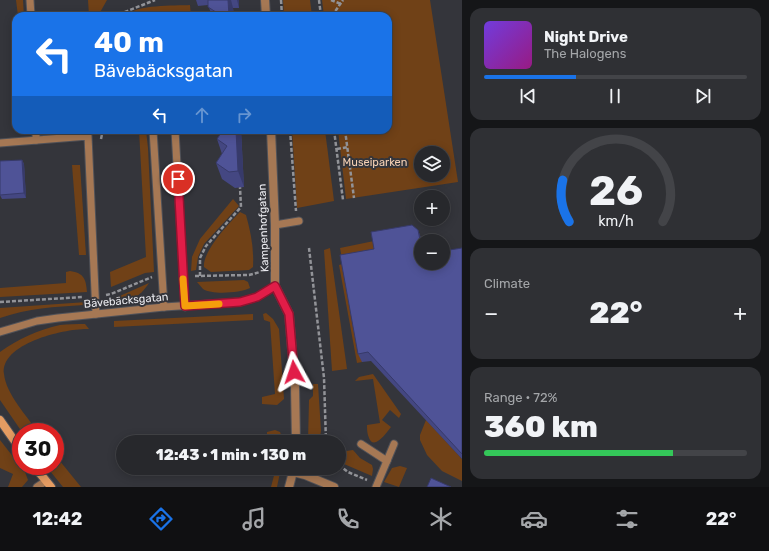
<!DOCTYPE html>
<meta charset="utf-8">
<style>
body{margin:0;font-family:Rubik,sans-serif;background:#2f3034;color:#f1f3f6;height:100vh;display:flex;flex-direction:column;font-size:15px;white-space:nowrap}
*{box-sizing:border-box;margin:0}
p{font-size:13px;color:#a4a6a9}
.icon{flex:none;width:22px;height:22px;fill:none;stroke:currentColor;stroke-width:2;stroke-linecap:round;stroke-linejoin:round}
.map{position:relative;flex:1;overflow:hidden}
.panel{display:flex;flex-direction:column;gap:8px;padding:8px;background:#151618;width:307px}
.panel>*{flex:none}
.banner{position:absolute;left:12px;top:12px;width:380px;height:122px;border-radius:12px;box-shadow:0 2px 10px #0003,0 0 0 1px #434448;background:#1a73e8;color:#fff;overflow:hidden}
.controls{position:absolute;left:414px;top:146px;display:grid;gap:8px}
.controls a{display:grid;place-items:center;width:36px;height:36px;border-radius:50%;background:#27282c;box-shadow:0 2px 10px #0003,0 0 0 1px #434448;font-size:20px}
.speed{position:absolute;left:12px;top:423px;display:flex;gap:8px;font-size:20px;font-weight:700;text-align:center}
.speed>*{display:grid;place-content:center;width:52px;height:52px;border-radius:50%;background:#27282c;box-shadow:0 2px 10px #0003,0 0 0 1px #434448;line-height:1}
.speed .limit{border:6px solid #d22;background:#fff;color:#111}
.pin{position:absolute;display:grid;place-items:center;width:34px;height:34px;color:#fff;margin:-17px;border:2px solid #fff;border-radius:50%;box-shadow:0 1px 4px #0007}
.me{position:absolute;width:44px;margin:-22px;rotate:355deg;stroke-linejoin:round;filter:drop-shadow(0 0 3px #0008)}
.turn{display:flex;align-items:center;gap:14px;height:84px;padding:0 16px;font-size:18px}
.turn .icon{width:52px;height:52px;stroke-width:2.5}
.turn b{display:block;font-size:28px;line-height:34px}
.lanes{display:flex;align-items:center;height:38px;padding:0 16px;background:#0003;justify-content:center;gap:20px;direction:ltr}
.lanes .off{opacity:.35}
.big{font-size:30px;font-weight:800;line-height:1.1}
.panel .card{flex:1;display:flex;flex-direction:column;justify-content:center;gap:6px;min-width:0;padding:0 14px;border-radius:12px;background:#2f3034}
.panel .dial{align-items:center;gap:0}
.dial svg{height:104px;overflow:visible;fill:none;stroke:#434448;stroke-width:7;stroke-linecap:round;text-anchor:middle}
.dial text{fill:#f1f3f6;stroke:none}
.song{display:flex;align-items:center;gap:12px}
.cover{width:48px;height:48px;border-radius:6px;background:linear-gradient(135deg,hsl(260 70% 55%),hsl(310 70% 35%))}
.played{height:4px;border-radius:2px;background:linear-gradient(90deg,#1a73e8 35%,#434448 35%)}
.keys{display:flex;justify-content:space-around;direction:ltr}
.heat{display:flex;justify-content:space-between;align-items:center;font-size:22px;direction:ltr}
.charge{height:6px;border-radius:3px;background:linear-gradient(90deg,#34c759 72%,#434448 0)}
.trip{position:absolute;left:116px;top:435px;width:230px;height:40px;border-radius:20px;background:#27282c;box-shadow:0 2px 10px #0003,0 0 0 1px #434448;font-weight:800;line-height:40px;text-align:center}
.tab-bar{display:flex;height:64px;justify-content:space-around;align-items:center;background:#101012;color:#a4a6a9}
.tab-bar .icon{width:28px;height:28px}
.tab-bar .selected{color:#1a73e8}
.tab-bar b{font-size:18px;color:#f1f3f6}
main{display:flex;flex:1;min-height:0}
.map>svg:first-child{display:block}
.green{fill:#704117;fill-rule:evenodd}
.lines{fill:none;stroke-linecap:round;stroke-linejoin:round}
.lane-casing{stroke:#515258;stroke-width:9}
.street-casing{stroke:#515258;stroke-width:10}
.secondary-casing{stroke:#515258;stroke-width:10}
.path{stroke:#929398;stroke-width:2.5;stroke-dasharray:4 2;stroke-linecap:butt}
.lane{stroke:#a67854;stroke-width:7}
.street{stroke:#a67854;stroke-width:8}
.secondary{stroke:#e59c62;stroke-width:8}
.wall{fill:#444782}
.shaded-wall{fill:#373a6a}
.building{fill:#4f5397;stroke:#373a6a}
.route-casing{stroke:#92132f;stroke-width:10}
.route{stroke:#e11d48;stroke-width:7}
.slow{stroke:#f59e0b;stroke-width:7}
.labels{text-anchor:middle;stroke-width:4;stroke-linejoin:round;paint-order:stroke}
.park-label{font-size:11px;fill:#f6d1b5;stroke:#34353b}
.street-label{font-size:11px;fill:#ebebf0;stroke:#34353b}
</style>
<main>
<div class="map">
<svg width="462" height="487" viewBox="0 0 462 487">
<rect width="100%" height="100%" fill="#34353b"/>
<!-- green -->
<g class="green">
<polygon points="16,0 23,0 24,16 18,16"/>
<polygon points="88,0 107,0 98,16 89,16"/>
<polygon points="283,0 310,0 312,16 284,16"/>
<path d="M 322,0 L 430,0 L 458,182 L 346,199 L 338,130 L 388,130 L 388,16 L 324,16 ZM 421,153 L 443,153 L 443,175 L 421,175 Z"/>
<path d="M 190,5 L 191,16 L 125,16 C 138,4 173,6 190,5 Z"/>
<polygon points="139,130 146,130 148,148 154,272 145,273 111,287 110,272 146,257"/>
<polygon points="292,130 325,130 334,201 297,208"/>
<polygon points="72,165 80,165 86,255 79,255"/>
<polygon points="233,199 239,206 204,244 198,257 196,270 191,271 192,257 200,239"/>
<path d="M 240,212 L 246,215 C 251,233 254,249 253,267 L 249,270 L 211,272 L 204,267 C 202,252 229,223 240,212 Z"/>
<polygon points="374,241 378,258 343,264 362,362 357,363 339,265 343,264 340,248"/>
<polygon points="330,248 347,369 332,371 324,250"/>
<path d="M 70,271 C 84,273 86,279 87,292 L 0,297 L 0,288 L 66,283 L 66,272 Z"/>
<path d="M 244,280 L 248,282 L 250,288 C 240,293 212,295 203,289 C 201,287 199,284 197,282 Z"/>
<path d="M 149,283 C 139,298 131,301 113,302 L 113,299 Z"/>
<path d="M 87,302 L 84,305 C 54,307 29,308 0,318 L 0,308 Z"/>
<polygon points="266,313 273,319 279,329 284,399 277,405 262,404 262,397 275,394 270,322 264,320 263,314"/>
<polygon points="253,314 253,320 114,327 114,321"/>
<path d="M 85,324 L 89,329 C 66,328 0,343 4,374 C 6,394 27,416 38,432 L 22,432 L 0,400 L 0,352 C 18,339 38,330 60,325 C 68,324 77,324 85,324 Z"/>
<path d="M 373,374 L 401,414 L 399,418 L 390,410 L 382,420 L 391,427 C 387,432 374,451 369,438 C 367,434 367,429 367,425 L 380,423 L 373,379 L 355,381 L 359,377 Z"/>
<polygon points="313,384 318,384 321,431 319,442 308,442 309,400 313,396"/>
<polygon points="426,420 462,459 462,481 442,471 427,455 420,440 420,435"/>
<polygon points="275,430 280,432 284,442 276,442 267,439 267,432"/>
<polygon points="0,440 25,472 28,480 22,487 8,487 13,474 0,468"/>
<polygon points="353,450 360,458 372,465 373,469 372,476 344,464 340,452"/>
<polygon points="55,455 81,487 63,487 46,466 55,466"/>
<polygon points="400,466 407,468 399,487 384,482 392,468"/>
<polygon points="276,468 281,468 277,487 271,487"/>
</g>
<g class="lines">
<!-- lane casing -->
<g class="lane-casing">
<g id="lane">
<polyline points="30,0 31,16"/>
<polyline points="36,130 36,140"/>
<polyline points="153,130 164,307"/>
<polyline points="175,130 185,307"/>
<polyline points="0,143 88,136 96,314"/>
<polyline points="275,225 299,221"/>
<polyline points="0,332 37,321 58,318 164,307 240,302 257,297 275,286"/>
<polyline points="361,444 387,461"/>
<polyline points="37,487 46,481"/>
<polyline points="376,487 394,444"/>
</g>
</g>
<!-- street casing -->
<g class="street-casing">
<g id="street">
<polyline points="265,0 266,16"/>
<polyline points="271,130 275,225 275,286 289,314 295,386 296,442"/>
<polyline points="293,472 305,475 334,487"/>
<polyline points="289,487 294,468"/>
</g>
</g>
<!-- secondary casing -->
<g class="secondary-casing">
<g id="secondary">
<polyline points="0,420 21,450"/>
<polyline points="34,466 51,487"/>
</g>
</g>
<!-- path -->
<g class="path">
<polyline points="281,0 282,16"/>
<polyline points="319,0 321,16"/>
<polyline points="331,0 341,4"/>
<polyline points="120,16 125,12 155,0"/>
<polyline points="332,16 343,0"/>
<polyline points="290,130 296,211"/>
<polyline points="334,130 343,200"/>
<polyline points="345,130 354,198"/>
<polyline points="101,139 103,130"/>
<polyline points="337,149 348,147"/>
<polyline points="309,248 324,378 326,442"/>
<polyline points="195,276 249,275 260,272"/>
<polyline points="200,276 200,258 206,246 241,207 240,187"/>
<polyline points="106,295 111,294 152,277"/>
<polyline points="0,302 83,297"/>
<polyline points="339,465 348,472 367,480"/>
</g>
<!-- lane -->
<use href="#lane" class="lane"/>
<!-- street -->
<use href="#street" class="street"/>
<!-- secondary -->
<use href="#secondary" class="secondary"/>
</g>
<!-- wall -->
<g class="wall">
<polygon points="196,0 239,0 239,8 233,8 234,16 212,16 208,5 198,6"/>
<polygon points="220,130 241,130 244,187 235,188 222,179 216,163 222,154 217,139 221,133"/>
<polygon points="22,160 24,164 26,198 2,199 0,195"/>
<polygon points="418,230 422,241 421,241 421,263 462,248 462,459 371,361 362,362 358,354 374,249"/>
</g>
<!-- shaded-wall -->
<g class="shaded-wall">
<polygon points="228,0 231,0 233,8 234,16 229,16"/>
<polygon points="237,0 239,0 239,8"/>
<polygon points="236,130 241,130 244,187 238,171"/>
<polygon points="22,160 24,164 26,198 24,193"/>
<polygon points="418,230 422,241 421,241 421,245"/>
</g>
<!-- building -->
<g class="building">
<polygon points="208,0 228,0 229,16 218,16 219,14 208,7"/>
<polygon points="223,130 236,130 238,171 229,172 216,163 227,146 217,139"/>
<polygon points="22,160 24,193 0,195 0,161"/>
<polygon points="412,225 418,230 421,245 421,263 443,263 443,251 462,248 462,454 368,352 358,354 340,255 374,249 371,232"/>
<polygon points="431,478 451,487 427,487"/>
</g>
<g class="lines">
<!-- route casing -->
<g class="route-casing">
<polyline id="route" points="178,179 185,306 240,302 257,297 275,286 289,314 294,372"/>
</g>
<!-- route -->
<use href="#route" class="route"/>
<!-- slow -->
<polyline class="slow" points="183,279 185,306 219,304"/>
</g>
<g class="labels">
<!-- park labels -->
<g class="park-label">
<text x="375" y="166">Museiparken</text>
</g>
<!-- street labels -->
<g class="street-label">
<text transform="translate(263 228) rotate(-92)" y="4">Kampenhofgatan</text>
<text transform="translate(126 300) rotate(-5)" y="4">Bävebäcksgatan</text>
</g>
</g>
</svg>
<div class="controls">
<a><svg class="icon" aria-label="layers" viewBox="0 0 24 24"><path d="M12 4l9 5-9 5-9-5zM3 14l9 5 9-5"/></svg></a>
<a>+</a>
<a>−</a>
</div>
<div class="speed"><div class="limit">30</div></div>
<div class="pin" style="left:178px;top:179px;background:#d93025"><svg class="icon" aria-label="arrive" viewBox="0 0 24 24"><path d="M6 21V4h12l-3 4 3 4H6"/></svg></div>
<svg class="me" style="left:294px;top:372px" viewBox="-20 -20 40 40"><path d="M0-17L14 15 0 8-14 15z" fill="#e11d48" stroke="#fff" stroke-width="4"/></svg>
<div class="trip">12:43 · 1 min · 130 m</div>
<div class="banner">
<div class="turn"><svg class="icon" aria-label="left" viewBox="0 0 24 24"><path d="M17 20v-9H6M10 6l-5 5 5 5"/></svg><div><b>40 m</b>Bävebäcksgatan</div></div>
<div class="lanes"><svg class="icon" aria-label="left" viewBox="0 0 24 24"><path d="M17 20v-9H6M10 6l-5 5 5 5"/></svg><svg class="icon off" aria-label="ahead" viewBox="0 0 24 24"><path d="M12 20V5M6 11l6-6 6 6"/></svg><svg class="icon off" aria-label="right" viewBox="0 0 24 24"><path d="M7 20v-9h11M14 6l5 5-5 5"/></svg></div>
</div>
</div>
<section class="panel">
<div class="card">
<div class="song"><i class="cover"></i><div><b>Night Drive</b><p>The Halogens</p></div></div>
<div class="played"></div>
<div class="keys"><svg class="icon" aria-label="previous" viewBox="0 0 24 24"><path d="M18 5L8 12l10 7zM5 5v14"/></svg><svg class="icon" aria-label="pause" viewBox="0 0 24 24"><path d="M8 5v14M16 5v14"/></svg><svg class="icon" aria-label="next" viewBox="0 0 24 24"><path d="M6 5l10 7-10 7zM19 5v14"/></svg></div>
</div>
<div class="card dial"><svg viewBox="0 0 100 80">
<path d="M14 69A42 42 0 1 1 86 69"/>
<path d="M14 69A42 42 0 0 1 9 37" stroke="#1a73e8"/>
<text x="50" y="56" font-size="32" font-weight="700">26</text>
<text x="50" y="72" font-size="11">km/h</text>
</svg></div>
<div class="card"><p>Climate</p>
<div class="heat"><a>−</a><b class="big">22°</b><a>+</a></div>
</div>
<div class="card"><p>Range · 72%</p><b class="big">360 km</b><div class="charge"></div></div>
</section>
</main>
<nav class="tab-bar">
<b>12:42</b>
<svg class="icon selected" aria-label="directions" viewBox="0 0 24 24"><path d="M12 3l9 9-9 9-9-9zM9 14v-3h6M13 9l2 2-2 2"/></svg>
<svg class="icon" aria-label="music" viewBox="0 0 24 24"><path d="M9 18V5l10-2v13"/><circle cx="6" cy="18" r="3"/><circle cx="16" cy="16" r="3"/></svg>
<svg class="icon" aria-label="phone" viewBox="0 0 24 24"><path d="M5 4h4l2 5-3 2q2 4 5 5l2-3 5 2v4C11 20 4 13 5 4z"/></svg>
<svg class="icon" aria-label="climate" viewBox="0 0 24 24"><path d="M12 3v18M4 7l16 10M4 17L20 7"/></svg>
<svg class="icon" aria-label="car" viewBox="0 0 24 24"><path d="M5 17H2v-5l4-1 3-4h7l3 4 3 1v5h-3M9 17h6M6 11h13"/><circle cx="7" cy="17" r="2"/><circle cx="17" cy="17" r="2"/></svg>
<svg class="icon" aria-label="filters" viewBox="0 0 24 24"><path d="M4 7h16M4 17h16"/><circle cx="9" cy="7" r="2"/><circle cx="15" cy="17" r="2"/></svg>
<b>22°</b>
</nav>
